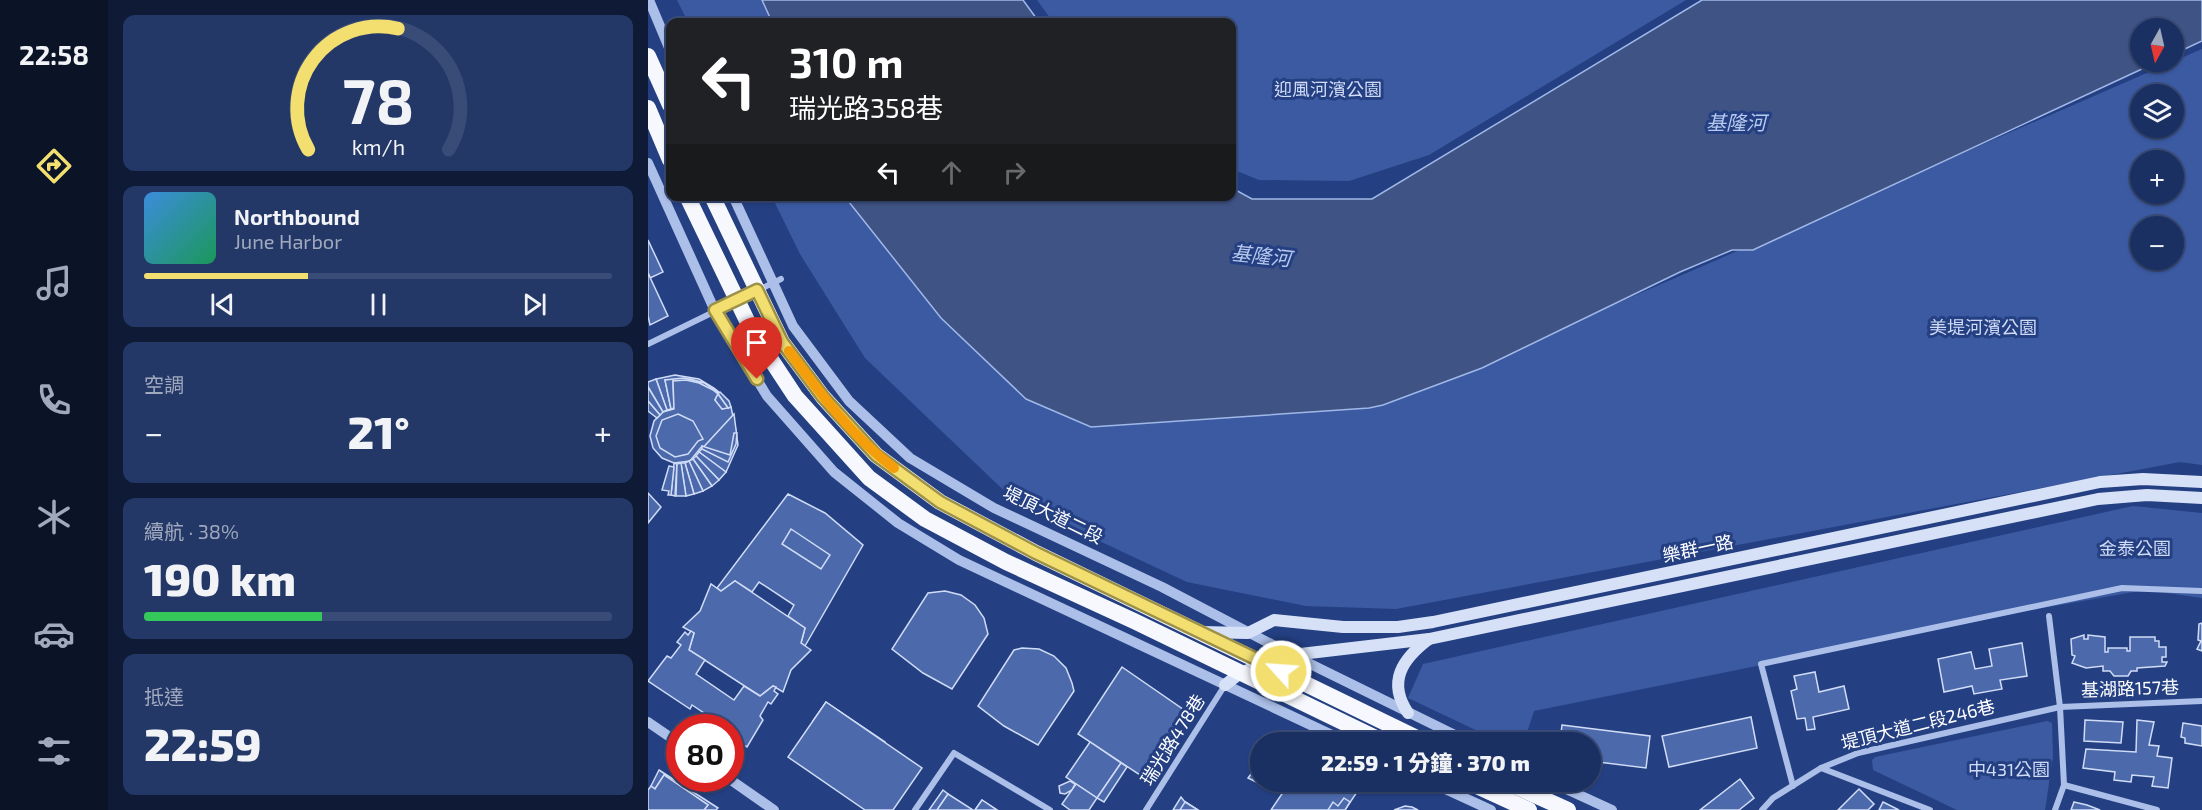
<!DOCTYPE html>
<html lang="zh-TW">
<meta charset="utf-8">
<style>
body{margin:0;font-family:"Exo 2","Noto Sans TC",sans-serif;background:#243868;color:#f1f3f6;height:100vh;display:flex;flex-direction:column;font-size:22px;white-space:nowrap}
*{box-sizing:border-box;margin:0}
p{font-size:20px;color:#a0a9be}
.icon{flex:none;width:33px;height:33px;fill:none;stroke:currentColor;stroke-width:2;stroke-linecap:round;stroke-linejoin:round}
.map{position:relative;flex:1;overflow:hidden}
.sheet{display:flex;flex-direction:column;gap:15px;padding:15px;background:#0f1a36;width:540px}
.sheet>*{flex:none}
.hud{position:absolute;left:18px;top:18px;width:570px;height:183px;border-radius:12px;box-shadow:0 2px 4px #0004,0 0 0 2px #394b77;background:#202124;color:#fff;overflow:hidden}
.needle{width:39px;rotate:188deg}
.buttons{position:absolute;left:1482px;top:18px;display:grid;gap:12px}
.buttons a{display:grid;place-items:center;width:54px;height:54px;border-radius:50%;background:#1b3062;box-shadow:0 2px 4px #0004,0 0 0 2px #394b77;font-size:30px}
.speed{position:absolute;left:18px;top:714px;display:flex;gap:12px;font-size:30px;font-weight:700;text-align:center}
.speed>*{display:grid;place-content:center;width:78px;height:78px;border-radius:50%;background:#1b3062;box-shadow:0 2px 4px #0004,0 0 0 2px #394b77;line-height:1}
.speed .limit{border:9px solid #d22;background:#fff;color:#111}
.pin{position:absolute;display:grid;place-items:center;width:51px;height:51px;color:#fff;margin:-62px -26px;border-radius:50% 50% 50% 0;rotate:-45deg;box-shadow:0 0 6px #0007}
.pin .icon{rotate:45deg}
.me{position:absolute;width:66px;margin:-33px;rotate:296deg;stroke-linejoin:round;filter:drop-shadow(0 0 4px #0008)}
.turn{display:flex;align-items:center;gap:21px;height:126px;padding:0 24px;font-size:27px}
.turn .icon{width:78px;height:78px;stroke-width:2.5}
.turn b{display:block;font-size:42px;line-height:51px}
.lanes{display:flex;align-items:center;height:57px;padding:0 24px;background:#0003;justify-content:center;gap:30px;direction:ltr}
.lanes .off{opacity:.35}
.big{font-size:45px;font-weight:800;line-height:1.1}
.sheet .tile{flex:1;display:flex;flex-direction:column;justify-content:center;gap:9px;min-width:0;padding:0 21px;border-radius:12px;background:#243868}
.sheet .dial{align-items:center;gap:0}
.dial svg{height:156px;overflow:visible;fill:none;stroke:#394b77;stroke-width:7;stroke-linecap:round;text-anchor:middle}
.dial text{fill:#f1f3f6;stroke:none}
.song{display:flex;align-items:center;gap:18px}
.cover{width:72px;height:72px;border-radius:9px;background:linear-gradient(135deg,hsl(210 70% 55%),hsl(150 70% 35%))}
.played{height:6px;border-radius:3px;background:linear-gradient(90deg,#f2df70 35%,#394b77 35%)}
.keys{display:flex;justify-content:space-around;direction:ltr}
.heat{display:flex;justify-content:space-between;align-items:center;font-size:33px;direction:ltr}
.charge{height:9px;border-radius:4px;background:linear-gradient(90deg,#34c759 38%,#394b77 0)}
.trip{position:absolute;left:602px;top:732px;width:351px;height:60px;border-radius:30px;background:#1b3062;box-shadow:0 2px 4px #0004,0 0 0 2px #394b77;font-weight:800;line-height:60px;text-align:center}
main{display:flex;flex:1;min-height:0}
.tab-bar{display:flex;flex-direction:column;width:108px;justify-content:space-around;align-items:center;background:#0b1327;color:#a0a9be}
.tab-bar .icon{width:42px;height:42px}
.tab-bar .current{color:#f2df70}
.tab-bar b{font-size:27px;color:#f1f3f6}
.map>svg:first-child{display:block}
.green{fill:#3b5aa2;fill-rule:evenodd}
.water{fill:#3f5385;stroke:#a0b8e8;stroke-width:1.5}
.building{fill:#4c69ab;stroke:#d0dcf6;stroke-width:1.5}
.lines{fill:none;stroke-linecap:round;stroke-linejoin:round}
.minor{stroke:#acbfe8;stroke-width:6}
.tertiary{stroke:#acbfe8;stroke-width:10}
.secondary{stroke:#d6e0f6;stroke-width:12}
.trunk{stroke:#f6f8fe;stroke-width:16}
.route-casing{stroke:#9d9149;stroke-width:15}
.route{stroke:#f2df70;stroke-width:10}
.slow{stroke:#f59e0b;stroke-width:10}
.labels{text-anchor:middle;stroke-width:6;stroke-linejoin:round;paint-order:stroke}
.park-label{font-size:18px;fill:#d0dcf6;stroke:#244083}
.street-label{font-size:18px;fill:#fff;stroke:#244083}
.water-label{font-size:20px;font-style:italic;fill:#b8c9ef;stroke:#244083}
</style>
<main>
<nav class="tab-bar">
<b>22:58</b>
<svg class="icon current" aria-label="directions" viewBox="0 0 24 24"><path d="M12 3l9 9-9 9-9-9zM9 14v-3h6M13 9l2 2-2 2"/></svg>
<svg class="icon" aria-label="music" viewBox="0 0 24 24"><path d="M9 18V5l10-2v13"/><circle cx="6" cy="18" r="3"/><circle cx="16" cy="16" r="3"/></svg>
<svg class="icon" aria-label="phone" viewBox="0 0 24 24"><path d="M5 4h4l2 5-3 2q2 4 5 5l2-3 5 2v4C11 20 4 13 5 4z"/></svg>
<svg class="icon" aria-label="climate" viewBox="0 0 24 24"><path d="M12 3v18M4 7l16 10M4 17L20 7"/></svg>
<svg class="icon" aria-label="car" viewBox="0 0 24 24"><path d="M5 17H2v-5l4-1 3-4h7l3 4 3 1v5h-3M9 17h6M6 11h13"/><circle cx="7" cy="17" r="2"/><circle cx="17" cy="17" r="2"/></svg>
<svg class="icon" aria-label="filters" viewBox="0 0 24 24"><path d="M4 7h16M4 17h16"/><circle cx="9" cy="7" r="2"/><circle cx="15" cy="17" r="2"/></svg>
</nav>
<section class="sheet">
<div class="tile dial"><svg viewBox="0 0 100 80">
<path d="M14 69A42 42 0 1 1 86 69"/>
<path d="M14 69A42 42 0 0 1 60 7" stroke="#f2df70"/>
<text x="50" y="56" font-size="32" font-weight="700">78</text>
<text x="50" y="72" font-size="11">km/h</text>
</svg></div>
<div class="tile">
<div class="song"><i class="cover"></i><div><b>Northbound</b><p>June Harbor</p></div></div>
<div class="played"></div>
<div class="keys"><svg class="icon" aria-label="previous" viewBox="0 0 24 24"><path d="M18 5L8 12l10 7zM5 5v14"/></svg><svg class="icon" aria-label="pause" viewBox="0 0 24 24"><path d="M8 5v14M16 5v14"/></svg><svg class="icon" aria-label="next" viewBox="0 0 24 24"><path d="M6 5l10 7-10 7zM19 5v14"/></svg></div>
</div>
<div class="tile"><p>空調</p>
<div class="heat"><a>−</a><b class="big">21°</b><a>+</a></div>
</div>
<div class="tile"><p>續航 · 38%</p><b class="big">190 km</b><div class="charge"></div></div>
<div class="tile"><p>抵達</p><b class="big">22:59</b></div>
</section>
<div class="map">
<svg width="1554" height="810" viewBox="0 0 1554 810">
<rect width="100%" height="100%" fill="#244083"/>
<!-- green -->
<g class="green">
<polygon points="29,0 116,0 125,22 40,22"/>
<polygon points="389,0 1038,0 781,155 701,181 611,180 584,169 584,22 405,22"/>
<path d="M 1554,49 L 1554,465 L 1532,462 L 748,609 L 658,606 L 539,582 L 368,502 L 217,358 L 152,254 L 124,197 L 197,197 L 735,405 ZM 1492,94 L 1526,94 L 1526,128 L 1492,128 ZM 1492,160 L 1526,160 L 1526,194 L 1492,194 ZM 1492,226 L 1526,226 L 1526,260 L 1492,260 Z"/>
<polygon points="1485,506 1554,513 1554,598 1497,590 1395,608 886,711 876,742 853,742 760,698 775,664"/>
<polygon points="1399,721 1404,723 1405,756 1397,810 1309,810 1225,770 1224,760 1227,757"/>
</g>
<!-- water -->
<g class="water">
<polygon points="114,0 375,0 391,22 124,22"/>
<polygon points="1054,0 1554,0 1554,41 1526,54 1526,28 1492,28 1492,62 1509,62 1105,250 1084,250 1032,272 834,368 735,405 721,408 443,427 378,399 293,318 197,197 584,196 584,188 604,199 724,199"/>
</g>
<!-- building -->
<g class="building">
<polygon points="0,240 15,272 2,278 0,273"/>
<polygon points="0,273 20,316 2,325 0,316"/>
<polygon points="27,375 51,379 66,388 71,392 59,384 42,379 17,380 23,409 19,410 8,379"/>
<polygon points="36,378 56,383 71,393 70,394 51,383 25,381 26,408 23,409 17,380"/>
<polygon points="8,379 19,410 15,412 0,387 0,382"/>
<polygon points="38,380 51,383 65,390 70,394 67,400 74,409 83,407 88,431 82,455 54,446 42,461 26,463 14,458 5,448 2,436 6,421 15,412 26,409 25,381"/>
<polygon points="0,387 15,412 12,415 0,401"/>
<polygon points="72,392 81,401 83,407 80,408 70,394"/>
<polygon points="70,394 80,408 74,409 67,400"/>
<polygon points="0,401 12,415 9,418 0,411"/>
<polygon points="30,414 45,421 55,439 50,441 40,454 27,457 12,448 8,436 14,420"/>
<polygon points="86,414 90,445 78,472 51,452"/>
<polygon points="86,433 89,433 88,444 80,462 54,449 54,446 82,455"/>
<polygon points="51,452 78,472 71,480 48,456"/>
<polygon points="48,456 71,480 64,486 45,459"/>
<polygon points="45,459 64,486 55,491 41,461"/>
<polygon points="41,461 55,491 46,494 37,463"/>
<polygon points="26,463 29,464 27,496 23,495"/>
<polygon points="33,463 37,463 46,494 38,496"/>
<polygon points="33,463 38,496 28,496 29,464"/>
<polygon points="21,466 26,467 23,495 20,495 21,491 14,490"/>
<polygon points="0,493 13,507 0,523"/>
<polygon points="140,494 177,513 215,545 157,646 153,643 157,628 140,616 146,605 111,582 104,592 87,581 73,591 69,588"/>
<polygon points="143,529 182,555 173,569 134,544"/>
<polygon points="87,581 157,628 153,643 163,650 143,670 135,692 125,686 112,696 41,650 46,633 35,627 52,611 63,584 73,591"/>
<polygon points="297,591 313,595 327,605 336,618 340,634 304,689 275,673 244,649 280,593"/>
<polygon points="1554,623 1554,651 1549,649 1553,641 1550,640 1551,624"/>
<polygon points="43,631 46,633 41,650 57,660 48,674 86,700 96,686 112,696 125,686 128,687 126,691 130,694 123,704 120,702 112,716 115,720 99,747 82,736 82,728 70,728 57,719 59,715 44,705 42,709 0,681 19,656 23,658 33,645 29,642 37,632 40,635"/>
<polygon points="1436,635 1436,639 1440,639 1440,635 1457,637 1457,652 1460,652 1460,648 1479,648 1479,651 1482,651 1482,637 1507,637 1507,641 1511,641 1511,647 1518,647 1518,657 1514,657 1514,662 1519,662 1517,666 1489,668 1489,671 1483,671 1480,676 1466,676 1462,671 1455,671 1455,666 1438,668 1424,663 1427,656 1424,655 1423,639"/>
<polygon points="1374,643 1379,676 1352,680 1354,689 1326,694 1324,686 1296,692 1290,659 1323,652 1327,669 1344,666 1341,649"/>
<polygon points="374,648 391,649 406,656 418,668 424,683 426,691 390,745 356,726 330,706 366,650"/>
<polygon points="474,667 539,712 495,777 430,734"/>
<polygon points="1167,672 1171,692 1196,686 1201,709 1165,717 1167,729 1159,730 1157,718 1149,719 1143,691 1149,689 1146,676"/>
<polygon points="178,702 237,742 227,756 171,718 167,723 165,721"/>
<polygon points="178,702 274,768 245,810 217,810 140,757"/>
<polygon points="1103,717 1109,748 1021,767 1014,736"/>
<polygon points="1437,720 1475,722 1473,743 1436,741"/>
<polygon points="1489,720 1506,722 1501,745 1511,746 1509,756 1524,758 1520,788 1504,786 1506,777 1484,775 1483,782 1466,780 1467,772 1435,768 1438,749 1488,752"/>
<polygon points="1535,723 1554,726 1554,746 1537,743 1537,738 1533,737"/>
<polygon points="914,725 1002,736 998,768 942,761 942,742 912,742"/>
<polygon points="442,742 473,763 449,798 418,777"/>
<polygon points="612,762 612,782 628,782 624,790 600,778"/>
<polygon points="473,763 479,767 456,802 449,798"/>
<polygon points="11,770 70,808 68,810 56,810 60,805 16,775 7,789 3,786"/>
<polygon points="16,775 60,805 56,810 0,810 0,790 3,786 7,789"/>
<polygon points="608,775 612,777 612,782 623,782 620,788 605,780"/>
<polygon points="1092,779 1106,798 1091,810 1052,810"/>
<polygon points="422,781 427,784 424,790 417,794 412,793 411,786"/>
<polygon points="642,782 699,782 711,789 697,810 623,810"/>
<polygon points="428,784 449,798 441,810 422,810 414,804"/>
<polygon points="1211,789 1226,804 1220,810 1190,810"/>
<polygon points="295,790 300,794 289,810 281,810"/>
<polygon points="300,794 325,810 289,810"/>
<polygon points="533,797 536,801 550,810 525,810"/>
<polygon points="696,798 702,802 697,810 680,810 685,802 690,806"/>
<polygon points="334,800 349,810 327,810"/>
<polygon points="334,800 349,810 327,810"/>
<polygon points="537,802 550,810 532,810"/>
<polygon points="1235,802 1251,810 1231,810"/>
<polygon points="1426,802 1439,805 1452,810 1423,810"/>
<polygon points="757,806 764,807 770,810 746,810"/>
</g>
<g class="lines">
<!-- minor -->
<g class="minor">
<polyline points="0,344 133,279"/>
<polyline points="1401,616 1412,707 1416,785 1407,810"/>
<polyline points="1173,768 1282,810"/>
<polyline points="1416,785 1509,810"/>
<polyline points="1145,786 1113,664 1474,588 1554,591"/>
<polyline points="267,810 306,753 402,810"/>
<polyline points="498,810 577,685"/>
<polyline points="1114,810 1125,798 1173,768 1210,753 1412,707 1554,701"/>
</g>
<!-- tertiary -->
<g class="tertiary">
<polyline points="1,0 22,50"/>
<polyline points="0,163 67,311 119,396 186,472 250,523 311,560 699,742"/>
<polyline points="85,196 145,326 201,401 262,458 346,508 514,587 644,655 821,742"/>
<polyline points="0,722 32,744"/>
<polyline points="80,778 126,810"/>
<polyline points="782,782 843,810"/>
<polyline points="903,782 964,810"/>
</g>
<!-- secondary -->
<g class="secondary">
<polyline points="553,632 600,633 626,620 695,627 750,627 785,622 1452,482 1495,479 1554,482"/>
<polyline points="577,685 591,674 616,663 644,655 781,639 1450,499 1499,495 1554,498"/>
<path d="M 760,713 C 739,682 754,659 781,639"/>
</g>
<!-- trunk -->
<g class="trunk">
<polyline points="0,56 22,105"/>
<polyline points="0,108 22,160"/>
<polyline points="39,196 104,331 147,396 221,478 277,519 358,562 486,621 736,742"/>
<polyline points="64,196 134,342 175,397 228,455 292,502 388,553 777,742"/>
<polyline points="820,782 881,810"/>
<polyline points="858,782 920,810"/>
</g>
</g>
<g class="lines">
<!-- route casing -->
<g class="route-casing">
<polyline id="route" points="109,379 67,310 109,290 134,342 175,397 228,455 292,502 388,553 633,671"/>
</g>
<!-- route -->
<use href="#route" class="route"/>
<!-- slow -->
<path class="slow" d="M 141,351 C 172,393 204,437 246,468"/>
</g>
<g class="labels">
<!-- park labels -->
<g class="park-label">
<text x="680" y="96">迎風河濱公園</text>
<text x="1335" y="334">美堤河濱公園</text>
<text x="1487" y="555">金泰公園</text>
<text x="1361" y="776">中431公園</text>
</g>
<!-- street labels -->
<g class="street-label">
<text transform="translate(405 515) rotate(26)" y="6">堤頂大道二段</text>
<text transform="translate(1050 549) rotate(-12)" y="6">樂群一路</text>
<text transform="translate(1482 689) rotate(-2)" y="6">基湖路157巷</text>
<text transform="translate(1270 725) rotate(-14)" y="6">堤頂大道二段246巷</text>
<text transform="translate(525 740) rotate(-58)" y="6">瑞光路478巷</text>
</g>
<!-- water labels -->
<g class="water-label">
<text x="1088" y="130">基隆河</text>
<text transform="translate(613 256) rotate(6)" y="7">基隆河</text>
</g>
</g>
</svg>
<div class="buttons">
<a><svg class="needle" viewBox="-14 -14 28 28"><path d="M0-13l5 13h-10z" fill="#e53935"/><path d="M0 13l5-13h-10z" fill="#a0a9be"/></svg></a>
<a><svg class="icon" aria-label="layers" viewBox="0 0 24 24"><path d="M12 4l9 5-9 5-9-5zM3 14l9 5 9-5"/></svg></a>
<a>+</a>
<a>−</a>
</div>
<div class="speed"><div class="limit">80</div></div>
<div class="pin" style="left:109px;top:379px;background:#d93025"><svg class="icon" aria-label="arrive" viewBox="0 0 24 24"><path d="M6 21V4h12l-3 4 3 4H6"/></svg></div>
<svg class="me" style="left:633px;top:671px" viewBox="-20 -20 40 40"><circle r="17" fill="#f2df70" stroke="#fff" stroke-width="3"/><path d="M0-11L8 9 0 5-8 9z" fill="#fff"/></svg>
<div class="trip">22:59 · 1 分鐘 · 370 m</div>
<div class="hud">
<div class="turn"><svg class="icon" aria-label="left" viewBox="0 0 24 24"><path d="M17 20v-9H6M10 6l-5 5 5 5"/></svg><div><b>310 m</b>瑞光路358巷</div></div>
<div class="lanes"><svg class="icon" aria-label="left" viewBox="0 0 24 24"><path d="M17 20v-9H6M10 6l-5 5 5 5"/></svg><svg class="icon off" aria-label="ahead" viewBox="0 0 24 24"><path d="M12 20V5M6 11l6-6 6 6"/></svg><svg class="icon off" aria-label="right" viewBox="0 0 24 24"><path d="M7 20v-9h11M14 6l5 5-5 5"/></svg></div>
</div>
</div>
</main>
